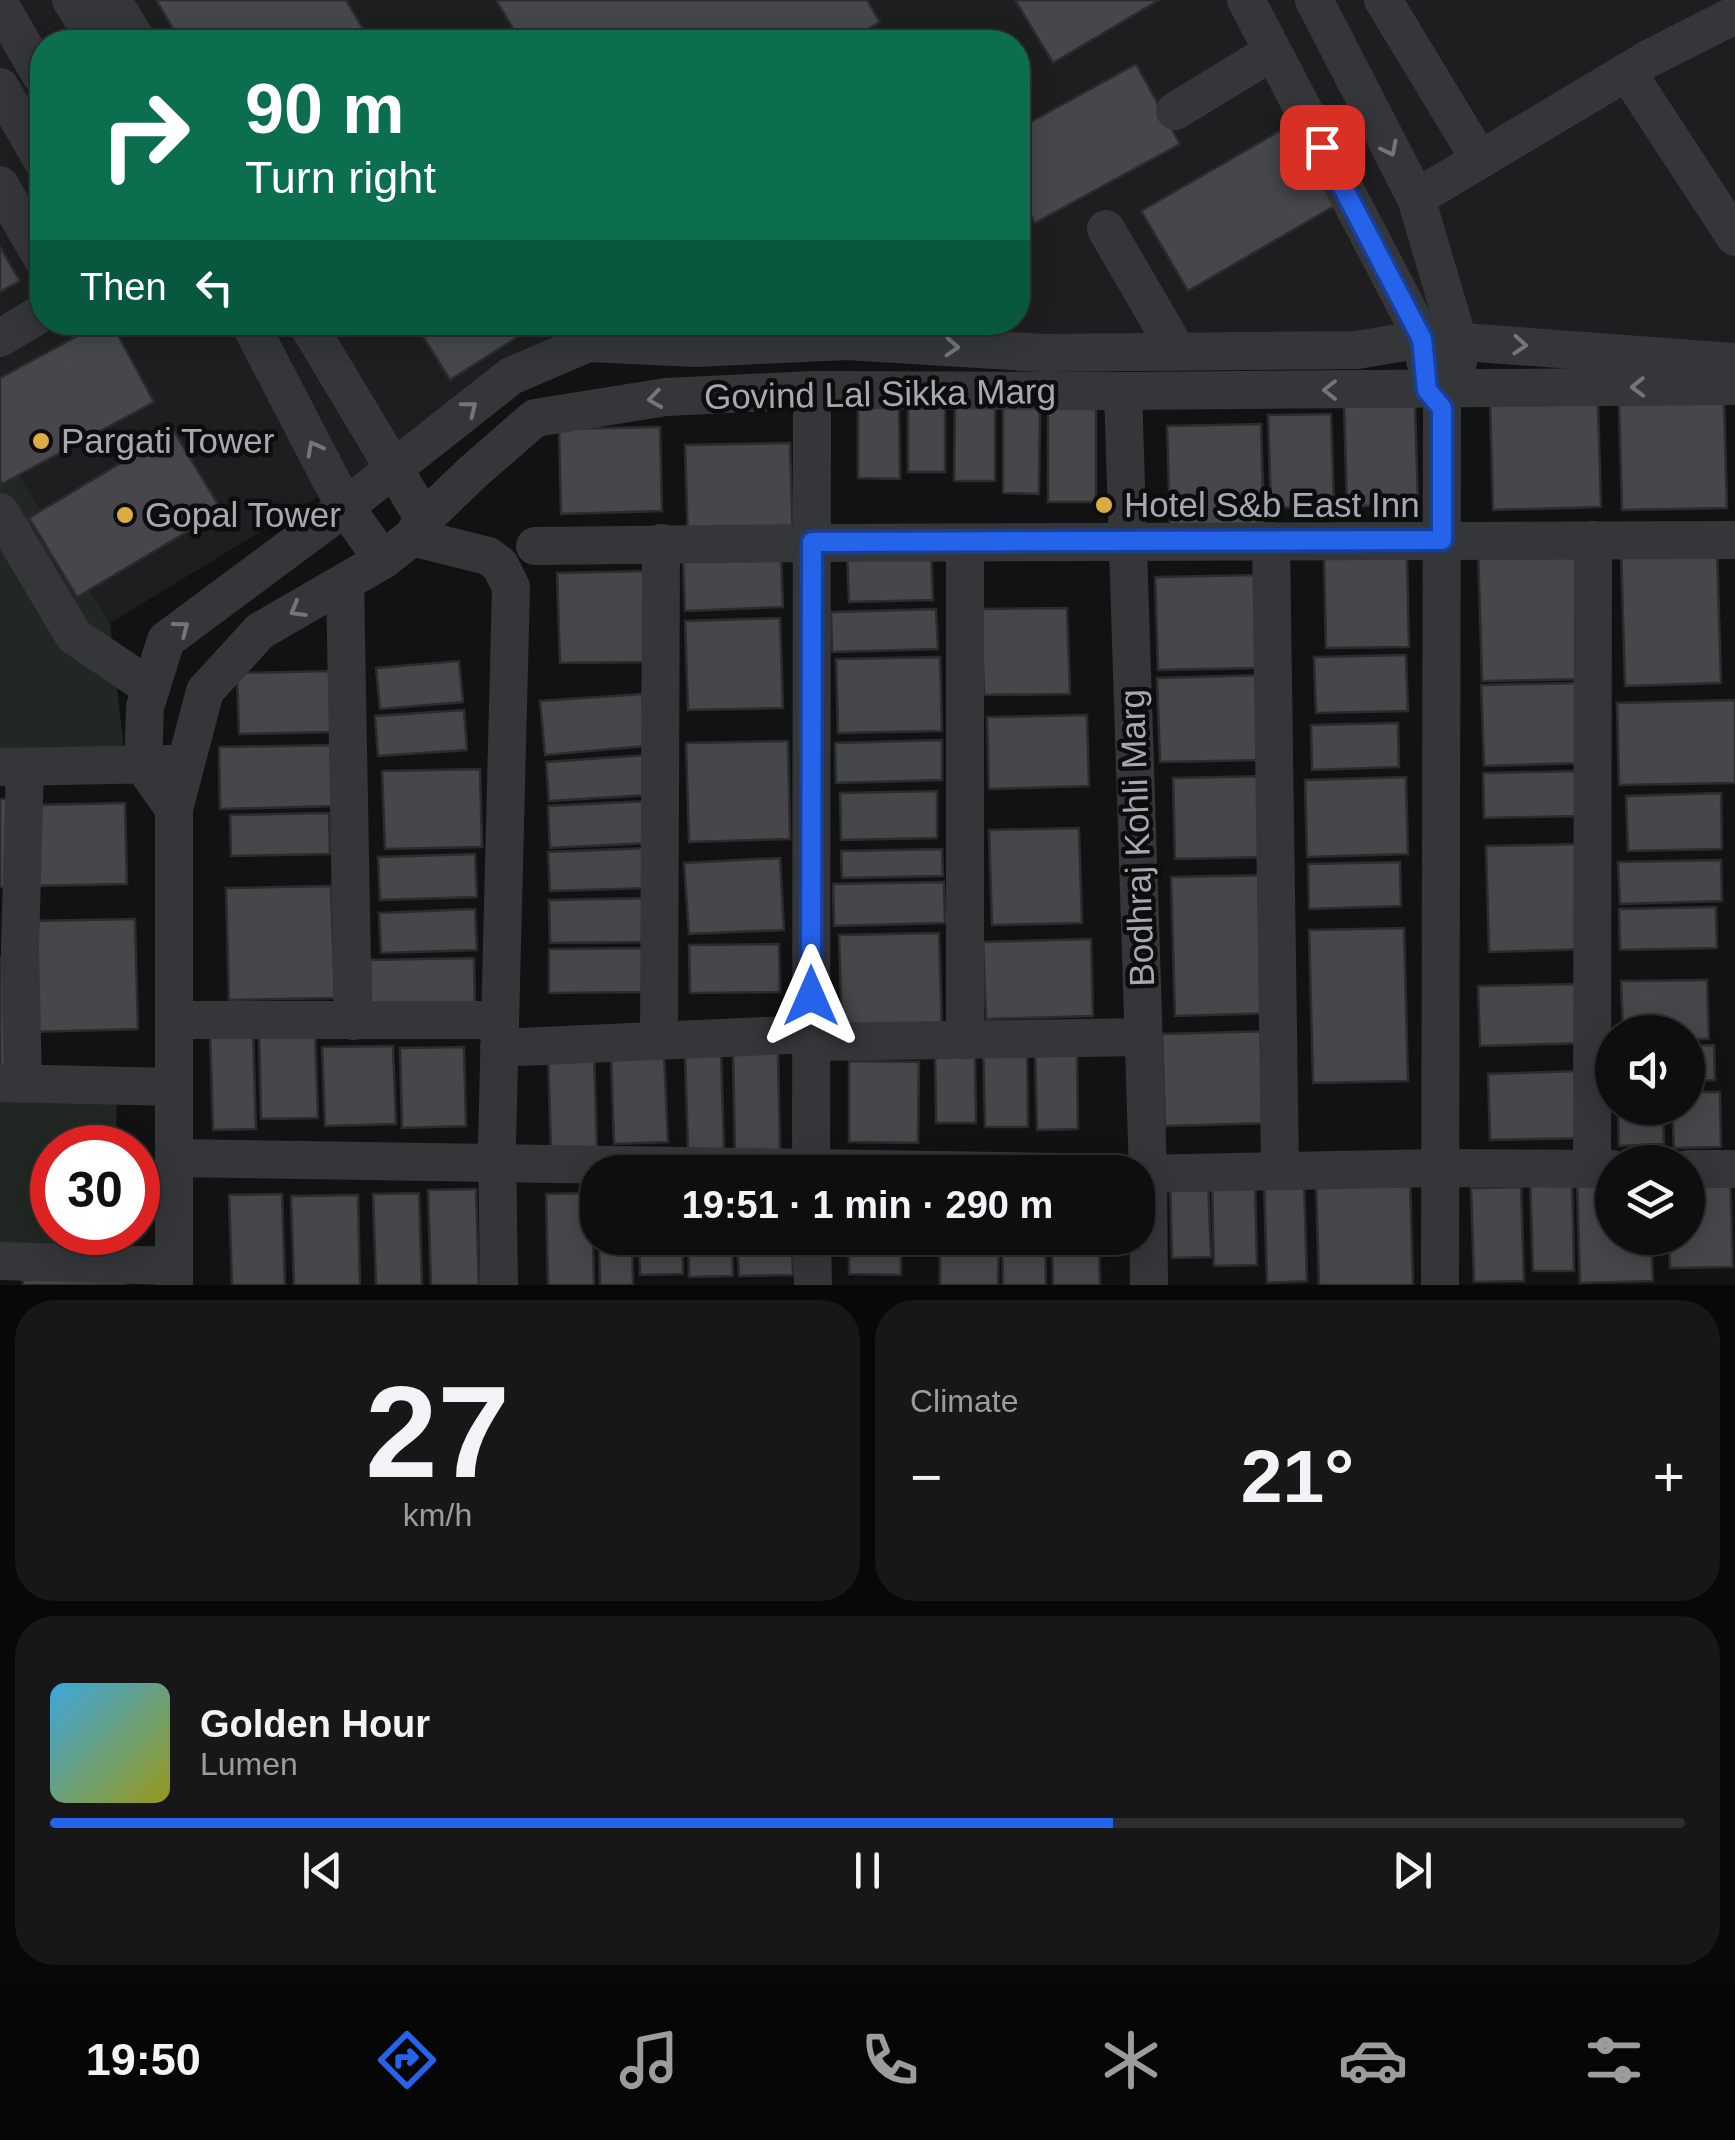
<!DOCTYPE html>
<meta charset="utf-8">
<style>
body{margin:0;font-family:Helvetica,sans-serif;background:#171717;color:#f1f3f6;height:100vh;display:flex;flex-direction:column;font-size:38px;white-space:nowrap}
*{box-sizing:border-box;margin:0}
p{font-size:32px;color:#9b9c9e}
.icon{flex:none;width:55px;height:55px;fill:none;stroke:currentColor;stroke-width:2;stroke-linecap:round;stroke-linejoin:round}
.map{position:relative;height:1285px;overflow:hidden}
.details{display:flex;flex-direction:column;gap:15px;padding:15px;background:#080808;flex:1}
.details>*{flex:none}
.guide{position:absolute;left:30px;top:30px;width:1000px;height:305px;border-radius:40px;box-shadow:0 5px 25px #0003,0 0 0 2px #2e2e2e;background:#0b6e4f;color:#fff;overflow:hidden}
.tools{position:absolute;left:1595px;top:1015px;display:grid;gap:20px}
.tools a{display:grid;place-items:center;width:110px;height:110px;border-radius:50%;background:#0e0e0e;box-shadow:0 5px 25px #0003,0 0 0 2px #2e2e2e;font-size:50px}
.speed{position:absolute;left:30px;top:1125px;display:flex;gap:20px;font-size:50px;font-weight:700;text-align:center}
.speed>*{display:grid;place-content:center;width:130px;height:130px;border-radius:50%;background:#0e0e0e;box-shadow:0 5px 25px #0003,0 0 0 2px #2e2e2e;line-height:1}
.speed .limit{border:15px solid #d22;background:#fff;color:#111}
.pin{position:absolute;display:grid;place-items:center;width:85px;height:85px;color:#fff;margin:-42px;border-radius:20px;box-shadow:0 5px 15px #0006}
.me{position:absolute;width:110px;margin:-55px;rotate:0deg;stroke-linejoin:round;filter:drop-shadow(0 0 8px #0008)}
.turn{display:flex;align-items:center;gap:35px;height:210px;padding:0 50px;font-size:45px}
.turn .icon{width:130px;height:130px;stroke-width:2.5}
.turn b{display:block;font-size:70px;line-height:85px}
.then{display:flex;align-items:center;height:95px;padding:0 50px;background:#0003;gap:20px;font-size:38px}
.big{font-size:75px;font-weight:800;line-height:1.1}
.details .card{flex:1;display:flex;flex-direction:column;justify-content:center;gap:15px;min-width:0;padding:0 35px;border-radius:40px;background:#171717}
.details .dial{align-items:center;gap:0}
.dial b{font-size:130px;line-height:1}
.song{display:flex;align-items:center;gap:30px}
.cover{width:120px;height:120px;border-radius:15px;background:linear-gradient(135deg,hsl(200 70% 55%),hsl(60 70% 35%))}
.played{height:10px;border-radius:5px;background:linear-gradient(90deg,#2563eb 65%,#2e2e2e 65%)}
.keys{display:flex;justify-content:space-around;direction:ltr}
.heat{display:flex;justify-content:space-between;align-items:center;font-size:55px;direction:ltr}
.details .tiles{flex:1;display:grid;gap:15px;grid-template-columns:1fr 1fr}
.card:last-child{grid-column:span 2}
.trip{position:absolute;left:580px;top:1155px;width:575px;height:100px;border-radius:40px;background:#0e0e0e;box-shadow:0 5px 25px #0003,0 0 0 2px #2e2e2e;font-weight:800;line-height:100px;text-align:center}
.tab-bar{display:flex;height:160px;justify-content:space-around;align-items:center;background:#060606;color:#9b9c9e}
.tab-bar .icon{width:70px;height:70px}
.tab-bar .active{color:#2563eb}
.tab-bar b{font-size:45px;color:#f1f3f6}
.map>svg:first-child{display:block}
.built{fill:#1e1e20;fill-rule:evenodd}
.green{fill:#212722}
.building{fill:#46474b;stroke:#2c2c2f;stroke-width:2.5}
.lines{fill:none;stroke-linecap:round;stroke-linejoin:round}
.minor{stroke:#35363a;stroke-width:38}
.oneway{stroke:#73757c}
.route-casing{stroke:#184099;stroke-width:25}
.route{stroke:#2563eb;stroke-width:18}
.poi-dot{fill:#dbac42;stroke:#0d0d0e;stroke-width:4}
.labels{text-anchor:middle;stroke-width:9;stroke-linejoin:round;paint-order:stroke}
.street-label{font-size:35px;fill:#a5a9b2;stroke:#0d0d0e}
.poi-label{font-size:35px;fill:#a5a9b2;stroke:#0d0d0e;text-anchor:start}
</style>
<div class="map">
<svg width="1735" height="1285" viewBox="0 0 1735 1285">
<rect width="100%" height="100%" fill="#121213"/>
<!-- built -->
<path class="built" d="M 0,0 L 1735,0 L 1735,348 L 574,342 L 110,623 L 0,443 ZM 42,42 L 1018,42 L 1018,322 L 42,322 Z"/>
<!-- green -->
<g class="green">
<polygon points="0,443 110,623 124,750 0,748"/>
<polygon points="0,1088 117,1090 116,1147 52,1148 52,1232 115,1233 114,1257 0,1255"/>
</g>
<!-- building -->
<g class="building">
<polygon points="156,0 346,0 371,42 181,42"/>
<polygon points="496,0 867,0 880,22 846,42 521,42"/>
<polygon points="1015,0 1159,0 1053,63"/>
<polygon points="1136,64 1180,144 1035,223 1018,191 1018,129"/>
<polygon points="1290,125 1336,205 1188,291 1141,211"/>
<polygon points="0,247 20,281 0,292"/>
<polygon points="103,322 111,322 154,402 2,484 0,480 0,378"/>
<polygon points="414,322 541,322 450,380"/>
<polygon points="955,398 995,398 995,481 954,481"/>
<polygon points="858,402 899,402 900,479 858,478"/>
<rect x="908" y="402" width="37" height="70"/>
<polygon points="1598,402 1601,507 1493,510 1490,405"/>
<polygon points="1724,402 1727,508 1622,510 1619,405"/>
<polygon points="1415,404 1418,505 1347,506 1344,406"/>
<polygon points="1003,408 1040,409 1039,494 1003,493"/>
<polygon points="1048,408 1096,409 1096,502 1048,502"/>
<polygon points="1331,414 1334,506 1271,508 1268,415"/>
<polygon points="1261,424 1264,525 1170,527 1167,426"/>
<polygon points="660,427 662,511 561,514 559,429"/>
<polygon points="174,431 222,511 77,597 29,518"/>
<polygon points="790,443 793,540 688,542 685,445"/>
<polygon points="1582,546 1586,679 1482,681 1478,549"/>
<polygon points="1717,547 1721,683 1625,686 1621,549"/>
<polygon points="931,552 933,600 849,602 847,554"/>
<polygon points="781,555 783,607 685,611 683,558"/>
<polygon points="1407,555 1409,647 1326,648 1324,558"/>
<polygon points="648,571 651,662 560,663 557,573"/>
<polygon points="1257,575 1260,668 1158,670 1155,577"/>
<polygon points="1067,608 1070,694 984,695 981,609"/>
<polygon points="936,609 938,649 832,652 831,612"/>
<polygon points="780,618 783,708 688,710 685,621"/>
<polygon points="1406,655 1408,711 1316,713 1314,657"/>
<polygon points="940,657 942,731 838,733 836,659"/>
<polygon points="459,661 463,702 380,709 376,668"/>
<polygon points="329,671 331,732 239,734 237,673"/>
<polygon points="1266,675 1268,760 1160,762 1157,678"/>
<polygon points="1581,683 1583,763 1484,766 1481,685"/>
<polygon points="642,694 646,746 545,755 540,701"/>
<polygon points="1735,700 1735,783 1619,785 1617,703"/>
<polygon points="464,710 467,750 378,756 375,716"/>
<polygon points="1087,715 1089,786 989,789 987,717"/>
<polygon points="1398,723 1399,767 1312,770 1311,725"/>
<polygon points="942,740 942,780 836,783 835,743"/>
<polygon points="788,741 790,839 689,842 686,743"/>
<polygon points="336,745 337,806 220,809 219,747"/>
<polygon points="646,755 649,795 549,801 546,762"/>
<polygon points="480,769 482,847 385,849 382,771"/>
<polygon points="1577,771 1579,816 1484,818 1483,773"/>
<polygon points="1267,776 1269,857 1175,859 1173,778"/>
<polygon points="1406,777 1408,854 1307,857 1305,780"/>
<polygon points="937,791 937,838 841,840 840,793"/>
<polygon points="1721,793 1722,849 1628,851 1626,796"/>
<polygon points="0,799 17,799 20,886 0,887"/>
<polygon points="648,801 650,843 550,848 548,806"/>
<polygon points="125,803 127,884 32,886 30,805"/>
<polygon points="329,813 330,854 231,856 230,815"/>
<polygon points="1079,828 1082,923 992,925 989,830"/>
<polygon points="1589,844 1592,949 1489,952 1486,846"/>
<polygon points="648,848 650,888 550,891 548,852"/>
<polygon points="942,849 943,876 842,878 841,851"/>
<polygon points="475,854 477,897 380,900 378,857"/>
<polygon points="780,858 784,930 689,934 684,863"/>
<polygon points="1721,860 1722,901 1620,904 1618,862"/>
<polygon points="1400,862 1401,906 1309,909 1308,864"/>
<polygon points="1273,875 1277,1013 1175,1016 1171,877"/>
<polygon points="944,882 945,923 834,926 833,884"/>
<polygon points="331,886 335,998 229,1000 226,888"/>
<polygon points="650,898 651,942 550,943 549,900"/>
<polygon points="1716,907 1717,948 1620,950 1619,909"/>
<polygon points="475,909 477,950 381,953 379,913"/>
<polygon points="135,919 138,1029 32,1032 29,921"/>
<polygon points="1404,928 1408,1081 1313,1083 1309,930"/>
<polygon points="939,933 942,1029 842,1031 839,935"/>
<polygon points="1091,939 1093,1016 986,1019 983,942"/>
<polygon points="779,944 780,992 690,993 689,945"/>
<polygon points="651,948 652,992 549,993 549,949"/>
<polygon points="0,957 8,957 11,1066 0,1066"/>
<polygon points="474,958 475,1010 371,1012 370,960"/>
<polygon points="1707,980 1709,1039 1688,1039 1688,1032 1623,1032 1621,981"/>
<polygon points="1582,984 1584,1043 1480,1046 1478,986"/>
<polygon points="315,1030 318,1118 261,1119 259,1032"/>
<polygon points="253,1031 256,1129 213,1130 210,1033"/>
<polygon points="1272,1031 1275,1123 1165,1126 1162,1034"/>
<polygon points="1027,1041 1028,1127 985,1127 983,1042"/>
<polygon points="1714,1045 1715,1080 1688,1081 1688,1046"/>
<polygon points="393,1046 396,1124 325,1126 322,1047"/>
<polygon points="464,1047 466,1126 402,1128 400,1048"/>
<polygon points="975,1048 976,1123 936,1123 935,1049"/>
<polygon points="1077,1050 1078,1129 1037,1130 1035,1051"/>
<polygon points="721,1052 724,1150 688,1151 685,1053"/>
<polygon points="778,1052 780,1151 735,1152 733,1053"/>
<polygon points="594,1053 597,1148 551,1149 548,1054"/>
<polygon points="664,1054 668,1142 614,1144 611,1055"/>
<polygon points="849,1061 919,1062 918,1143 849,1142"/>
<polygon points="1580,1071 1583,1138 1490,1140 1488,1074"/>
<polygon points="1688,1092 1720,1092 1721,1147 1674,1148 1672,1108 1688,1108"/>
<polygon points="1618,1108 1663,1108 1664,1144 1619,1146"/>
<polygon points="1730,1173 1733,1267 1670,1268 1669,1238 1688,1238 1688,1174"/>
<polygon points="1572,1176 1574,1271 1533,1271 1530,1178"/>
<polygon points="1208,1179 1211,1257 1172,1258 1170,1180"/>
<polygon points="1255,1179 1257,1265 1214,1266 1212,1180"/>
<polygon points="1410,1180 1413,1285 1319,1285 1316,1183"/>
<polygon points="1304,1181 1307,1281 1267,1283 1264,1183"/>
<polygon points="1612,1182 1612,1238 1651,1238 1653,1281 1580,1283 1577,1183"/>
<polygon points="1521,1187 1524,1281 1474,1282 1471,1188"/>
<polygon points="476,1189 479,1285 431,1285 428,1190"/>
<polygon points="419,1193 422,1285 376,1285 373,1194"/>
<polygon points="592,1193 594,1285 548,1285 546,1194"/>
<polygon points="282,1194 285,1285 232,1285 229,1195"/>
<polygon points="358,1195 360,1285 294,1285 291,1196"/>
<polygon points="599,1238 632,1238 633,1285 600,1285"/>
<polygon points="639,1238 682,1238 683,1274 640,1275"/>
<polygon points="688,1238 732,1238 733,1276 689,1277"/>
<polygon points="737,1238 792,1238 793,1275 739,1276"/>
<polygon points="849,1238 901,1238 901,1275 849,1274"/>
<polygon points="940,1238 999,1238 998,1285 940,1285"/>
<polygon points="1002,1238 1045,1238 1046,1285 1003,1285"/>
<polygon points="1052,1238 1099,1238 1100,1285 1053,1285"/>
<polygon points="126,1277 126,1285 23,1285 23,1280"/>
</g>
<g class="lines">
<!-- minor -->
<g class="minor">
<polyline points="71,0 97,42"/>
<polyline points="112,0 138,42"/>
<polyline points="1246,0 1423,339 1425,361"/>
<polyline points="1314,0 1416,198 1458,340 1458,362"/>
<polyline points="1383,0 1480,160"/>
<polyline points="0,5 42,77"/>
<polyline points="1627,72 1735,237"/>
<polyline points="0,87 42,160"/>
<polyline points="1175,111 1272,52"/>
<polyline points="0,185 42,258"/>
<polyline points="1416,198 1650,58 1735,15"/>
<polyline points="1106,229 1177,351"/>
<polyline points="249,322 345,507 383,560"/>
<polyline points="306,322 424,519"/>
<polyline points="0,338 42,313"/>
<polyline points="1123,391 1148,1174 1149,1285"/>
<polyline points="0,512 74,636 151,688"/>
<polyline points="412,537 488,556 500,565 511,587 497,1143 499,1285"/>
<polyline points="1271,541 1280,1171"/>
<polyline points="535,546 812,543 1735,540"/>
<polyline points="345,582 353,1021"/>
<polyline points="3,767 168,764"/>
<polyline points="174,809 143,765 145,707 166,640 345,507 511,376 588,343 696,348 847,341 1042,353 1357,350 1423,339 1735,362"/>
<polyline points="174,1020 500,1020"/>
<polyline points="965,1040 965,543"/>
<polyline points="659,1041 661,543"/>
<polyline points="811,1042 1144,1037"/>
<polyline points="499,1048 811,1034"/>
<polyline points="0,1083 174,1087"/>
<polyline points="23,1084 20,947 25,767"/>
<polyline points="174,1158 1061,1172"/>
<polyline points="1592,1169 1593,540"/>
<polyline points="1688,1169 1735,1169"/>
<polyline points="811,1172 812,390"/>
<polyline points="1138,1174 1440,1168 1612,1169"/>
<polyline points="812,1238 813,1285"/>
<polyline points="0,1261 174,1266"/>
<polyline points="174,1285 174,809 205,691 260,631 383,560 412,537 424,519 473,472 535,418 666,397 812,390 1123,391 1735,386"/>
<polyline points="1440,1285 1442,408"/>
</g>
</g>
<!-- one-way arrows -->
<defs><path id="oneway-chevron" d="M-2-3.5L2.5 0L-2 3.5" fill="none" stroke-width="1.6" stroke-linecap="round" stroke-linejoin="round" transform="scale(2.5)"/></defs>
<g class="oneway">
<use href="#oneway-chevron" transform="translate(1390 149) rotate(63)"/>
<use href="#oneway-chevron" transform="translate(1520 345) rotate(4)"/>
<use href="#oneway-chevron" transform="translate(952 347) rotate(3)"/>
<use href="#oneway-chevron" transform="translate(1638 387) rotate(179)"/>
<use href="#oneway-chevron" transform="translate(1330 390) rotate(180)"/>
<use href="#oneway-chevron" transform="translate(655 399) rotate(172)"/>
<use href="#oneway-chevron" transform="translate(470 408) rotate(-38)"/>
<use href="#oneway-chevron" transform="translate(314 448) rotate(-118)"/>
<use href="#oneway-chevron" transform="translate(297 610) rotate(150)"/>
<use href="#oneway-chevron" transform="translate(182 628) rotate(-37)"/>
</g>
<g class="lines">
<!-- route casing -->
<g class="route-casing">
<polyline id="route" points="811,996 812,542 1442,540 1442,408 1427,390 1422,339 1322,147"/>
</g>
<!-- route -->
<use href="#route" class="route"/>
</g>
<!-- markers -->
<g class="poi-dot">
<circle cx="41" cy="441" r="10"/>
<circle cx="1104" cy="505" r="10"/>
<circle cx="125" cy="515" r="10"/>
</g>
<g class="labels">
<!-- street labels -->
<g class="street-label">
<text transform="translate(880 394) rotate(-1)" y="12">Govind Lal Sikka Marg</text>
<text transform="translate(1137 838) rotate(-92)" y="12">Bodhraj Kohli Marg</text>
</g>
<!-- poi labels -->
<g class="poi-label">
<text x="61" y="453">Pargati Tower</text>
<text x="1124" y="517">Hotel S&amp;b East Inn</text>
<text x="145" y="527">Gopal Tower</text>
</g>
</g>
</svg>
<div class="tools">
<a><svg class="icon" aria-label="sound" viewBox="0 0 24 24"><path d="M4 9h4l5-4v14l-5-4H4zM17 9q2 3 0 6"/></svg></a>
<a><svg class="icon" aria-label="layers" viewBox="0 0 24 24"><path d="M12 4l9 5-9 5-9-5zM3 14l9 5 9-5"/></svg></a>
</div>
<div class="speed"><div class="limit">30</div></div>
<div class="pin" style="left:1322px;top:147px;background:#d93025"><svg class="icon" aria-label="arrive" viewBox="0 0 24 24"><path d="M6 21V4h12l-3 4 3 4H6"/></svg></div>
<svg class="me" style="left:811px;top:996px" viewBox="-20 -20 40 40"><path d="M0-17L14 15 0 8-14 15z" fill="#2563eb" stroke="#fff" stroke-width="4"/></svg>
<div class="trip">19:51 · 1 min · 290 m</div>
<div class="guide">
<div class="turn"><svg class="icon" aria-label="right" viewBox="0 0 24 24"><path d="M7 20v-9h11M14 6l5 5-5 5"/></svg><div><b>90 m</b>Turn right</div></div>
<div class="then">Then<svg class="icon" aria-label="left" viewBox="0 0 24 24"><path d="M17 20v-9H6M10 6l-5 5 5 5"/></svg></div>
</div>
</div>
<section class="details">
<div class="tiles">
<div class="card dial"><b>27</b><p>km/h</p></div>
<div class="card"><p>Climate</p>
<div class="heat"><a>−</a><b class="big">21°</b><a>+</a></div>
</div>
<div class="card">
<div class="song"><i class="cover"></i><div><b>Golden Hour</b><p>Lumen</p></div></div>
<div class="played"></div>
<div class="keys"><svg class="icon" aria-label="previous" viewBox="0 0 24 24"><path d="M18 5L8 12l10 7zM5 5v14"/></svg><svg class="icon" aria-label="pause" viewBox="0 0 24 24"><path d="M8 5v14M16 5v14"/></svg><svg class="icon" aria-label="next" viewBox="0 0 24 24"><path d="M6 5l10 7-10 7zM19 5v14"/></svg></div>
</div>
</div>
</section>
<nav class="tab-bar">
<b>19:50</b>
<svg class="icon active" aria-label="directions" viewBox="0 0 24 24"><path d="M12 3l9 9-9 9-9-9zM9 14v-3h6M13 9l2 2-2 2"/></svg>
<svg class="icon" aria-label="music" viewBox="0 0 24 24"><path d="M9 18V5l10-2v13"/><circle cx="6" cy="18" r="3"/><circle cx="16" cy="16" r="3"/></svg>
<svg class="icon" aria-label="phone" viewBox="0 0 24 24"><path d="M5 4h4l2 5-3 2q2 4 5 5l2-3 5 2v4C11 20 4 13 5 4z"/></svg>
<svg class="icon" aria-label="climate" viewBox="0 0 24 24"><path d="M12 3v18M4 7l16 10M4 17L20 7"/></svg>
<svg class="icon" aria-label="car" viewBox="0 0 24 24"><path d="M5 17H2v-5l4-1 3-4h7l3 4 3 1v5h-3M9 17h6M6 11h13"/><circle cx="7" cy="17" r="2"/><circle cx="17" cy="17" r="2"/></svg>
<svg class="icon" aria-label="filters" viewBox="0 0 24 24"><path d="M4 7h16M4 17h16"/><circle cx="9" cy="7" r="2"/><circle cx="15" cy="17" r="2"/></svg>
</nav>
